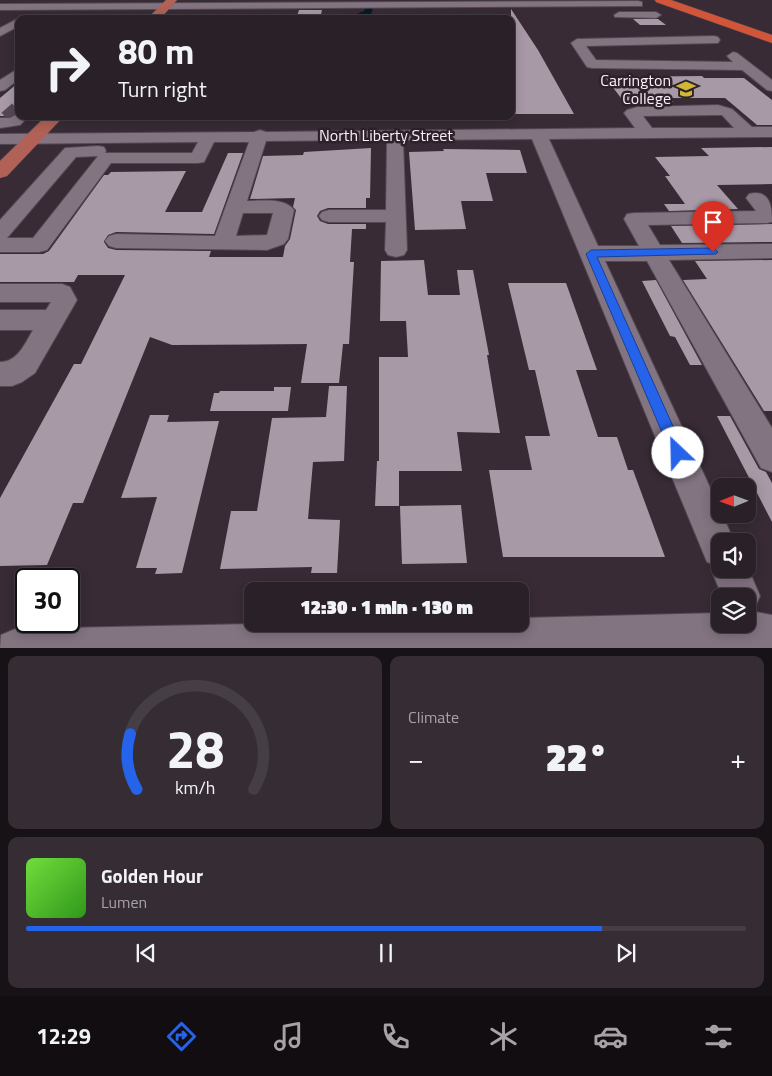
<!DOCTYPE html>
<meta charset="utf-8">
<style>
body{margin:0;font-family:"Titillium Web",sans-serif;background:#362d34;color:#f1f3f6;height:100vh;display:flex;flex-direction:column;font-size:19px;white-space:nowrap}
*{box-sizing:border-box;margin:0}
p{font-size:16px;color:#a5a3a8}
.icon{flex:none;width:28px;height:28px;fill:none;stroke:currentColor;stroke-width:2;stroke-linecap:round;stroke-linejoin:round}
.map{position:relative;height:648px;overflow:hidden}
.side{display:flex;flex-direction:column;gap:8px;padding:8px;background:#171216;flex:1}
.side>*{flex:none}
.hud{position:absolute;left:15px;top:15px;width:500px;height:105px;border-radius:10px;box-shadow:0 2px 12px #0003,0 0 0 1px #463e45;background:#2a2028;color:#f1f3f6;overflow:hidden}
.needle{width:32px;rotate:269deg}
.controls{position:absolute;left:711px;top:478px;display:grid;gap:10px}
.controls a{display:grid;place-items:center;width:45px;height:45px;border-radius:10px;background:#2a2028;box-shadow:0 2px 12px #0003,0 0 0 1px #463e45;font-size:25px}
.speed{position:absolute;left:15px;top:568px;display:flex;gap:10px;font-size:25px;font-weight:700;text-align:center}
.speed>*{display:grid;place-content:center;width:65px;height:65px;border-radius:50%;background:#2a2028;box-shadow:0 2px 12px #0003,0 0 0 1px #463e45;line-height:1}
.speed .limit{border:2px solid #111;border-radius:8px;background:#fff;color:#111}
.pin{position:absolute;display:grid;place-items:center;width:42px;height:42px;color:#fff;margin:-51px -21px;border-radius:50% 50% 50% 0;rotate:-45deg;box-shadow:0 0 5px #0007}
.pin .icon{rotate:45deg}
.me{position:absolute;width:55px;margin:-28px;rotate:336deg;stroke-linejoin:round;filter:drop-shadow(0 0 4px #0008)}
.turn{display:flex;align-items:center;gap:18px;height:105px;padding:0 20px;font-size:22px}
.turn .icon{width:65px;height:65px;stroke-width:2.5}
.turn b{display:block;font-size:35px;line-height:42px}
.big{font-size:38px;font-weight:800;line-height:1.1}
.side .tile{flex:1;display:flex;flex-direction:column;justify-content:center;gap:8px;min-width:0;padding:0 18px;border-radius:10px;background:#362d34}
.side .dial{align-items:center;gap:0}
.dial svg{height:130px;overflow:visible;fill:none;stroke:#463e45;stroke-width:7;stroke-linecap:round;text-anchor:middle}
.dial text{fill:#f1f3f6;stroke:none}
.song{display:flex;align-items:center;gap:15px}
.cover{width:60px;height:60px;border-radius:8px;background:linear-gradient(135deg,hsl(100 70% 55%),hsl(110 70% 35%))}
.played{height:5px;border-radius:2px;background:linear-gradient(90deg,#2563eb 80%,#463e45 80%)}
.keys{display:flex;justify-content:space-around;direction:ltr}
.heat{display:flex;justify-content:space-between;align-items:center;font-size:28px;direction:ltr}
.side .tiles{flex:1;display:grid;gap:8px;grid-template-columns:1fr 1fr}
.tile:last-child{grid-column:span 2}
.trip{position:absolute;left:244px;top:582px;width:285px;height:50px;border-radius:10px;background:#2a2028;box-shadow:0 2px 12px #0003,0 0 0 1px #463e45;font-weight:800;line-height:50px;text-align:center}
.dock{display:flex;height:80px;justify-content:space-around;align-items:center;background:#110d10;color:#a5a3a8}
.dock .icon{width:35px;height:35px}
.dock .selected{color:#2563eb}
.dock b{font-size:22px;color:#f1f3f6}
.map>svg:first-child{display:block}
.lines{fill:none;stroke-linecap:round;stroke-linejoin:round}
.canal{fill:#001d26;fill-rule:evenodd}
.building{fill:#a899a7}
.minor-tunnel{stroke:#554853;stroke-width:14;stroke-dasharray:14 7;stroke-linecap:butt}
.minor-casing{stroke:#534952;stroke-width:2}
.major-casing{stroke:#534952;stroke-width:1}
.highway-casing{stroke:#534952;stroke-width:1}
.minor{fill:#827481;fill-rule:evenodd}
.major{fill:#b16156;fill-rule:evenodd}
.highway{fill:#d15539;fill-rule:evenodd}
.route{fill:#2563eb;stroke:#184099}
.labels{text-anchor:middle;stroke-width:5;stroke-linejoin:round;paint-order:stroke}
.far-poi-label{font-size:16px;fill:#f8eff7;stroke:#2e212c;text-anchor:end}
.far-street-label{font-size:16px;fill:#f8eff7;stroke:#2e212c}
</style>
<div class="map">
<svg width="772" height="649" viewBox="0 0 772 649">
<rect width="100%" height="100%" fill="#382b36"/>
<g class="lines">
<!-- canal -->
<polygon class="canal" points="369,5 373,8 371,15 359,19 345,19 364,11 366,6"/>
</g>
<!-- building -->
<g class="building">
<polygon points="511,9 538,50 574,114 511,114"/>
<polygon points="299,10 322,10 320,19 296,19"/>
<polygon points="633,19 658,19 666,25 640,25"/>
<polygon points="702,76 704,78 744,78 772,100 772,125 757,125 725,98 670,98 673,102 624,102 605,77"/>
<polygon points="19,82 19,111 10,116 0,116 0,98"/>
<polygon points="772,147 772,184 717,185 738,209 669,211 664,204 685,204 665,176 670,176 655,157 709,156 701,148"/>
<polygon points="371,148 370,198 366,198 366,208 328,208 320,211 317,216 320,221 328,224 366,224 366,229 352,229 350,262 354,262 349,344 343,344 339,383 301,383 307,344 172,345 150,337 83,503 73,503 47,565 0,566 0,498 74,364 81,364 125,275 78,275 74,282 0,282 0,254 43,254 49,251 104,175 108,175 111,172 186,171 165,212 202,212 228,153 243,153 214,234 116,232 108,235 104,242 108,248 116,250 211,251 209,257 283,257 285,246 290,239 296,210 293,207 295,198 250,199 263,156 303,155 304,152"/>
<polygon points="443,149 520,150 527,173 486,173 493,201 461,201 466,229 415,230 409,152 444,151"/>
<polygon points="772,224 772,242 682,243 671,226"/>
<polygon points="424,260 428,295 460,295 457,270 473,270 489,355 487,355 500,433 457,432 462,471 399,471 399,506 375,506 377,461 379,461 379,357 408,357 406,321 380,321 381,261"/>
<polygon points="772,260 772,411 764,411 683,280 707,279 695,261"/>
<polygon points="656,280 702,365 690,365 675,337 670,336 642,281"/>
<polygon points="508,283 566,283 597,370 576,370 598,437 617,437 628,470 633,470 665,557 503,557 489,470 532,470 525,436 550,436 535,370 529,370"/>
<polygon points="329,386 347,386 344,461 313,462 308,519 340,520 337,573 311,573 312,567 220,569 231,511 257,511 272,418 326,417"/>
<polygon points="274,387 291,387 288,411 210,411 214,393 219,393 220,391 274,391"/>
<polygon points="150,415 169,415 167,422 219,421 182,573 155,574 157,568 136,568 157,497 121,498"/>
<polygon points="717,416 730,416 759,469 766,472 772,483 772,522"/>
<polygon points="461,505 467,563 402,564 400,506"/>
</g>
<g class="lines">
<!-- minor-tunnel -->
<polyline class="minor-tunnel" points="6,118 19,107"/>
<!-- minor casing -->
<g class="minor-casing">
<g id="minor">
<polygon points="638,1 642,2 642,6 0,10 0,4"/>
<polygon points="619,12 656,12 661,15 656,18 615,17 614,15"/>
<polygon points="19,18 23,19 19,19 19,26 0,36 0,28"/>
<polygon points="714,36 718,37 720,40 718,43 586,46 596,60 733,62 727,56 733,52 737,53 772,80 772,91 767,90 742,70 592,68 587,67 571,43 577,39"/>
<polygon points="19,68 19,79 5,90 0,91 0,80"/>
<path d="M 718,105 L 732,109 L 752,127 L 772,127 L 772,137 L 549,139 L 598,246 L 639,246 L 624,219 L 627,214 L 634,213 L 756,211 L 746,198 L 749,194 C 770,189 772,206 772,222 L 767,223 L 648,225 L 660,245 L 772,244 L 772,258 L 669,260 L 772,428 L 772,472 L 761,468 L 647,261 L 605,261 L 720,509 L 720,514 L 722,514 L 734,541 L 720,541 L 720,569 L 748,568 L 760,596 L 754,609 L 748,612 L 748,596 L 722,596 L 711,569 L 713,564 L 707,562 L 532,139 L 403,140 L 407,250 L 404,255 L 396,257 L 388,255 L 385,250 L 386,222 L 329,222 L 322,220 L 319,216 L 322,212 L 329,210 L 386,210 L 387,140 L 266,141 L 247,201 C 261,201 285,197 294,210 L 288,239 L 284,244 L 267,250 L 116,248 L 109,246 L 105,241 L 109,236 L 116,234 L 215,236 L 249,142 L 214,142 L 204,162 L 198,163 L 111,163 L 47,250 L 39,252 L 0,252 L 0,220 L 65,148 L 98,146 L 104,147 L 106,151 L 105,153 L 192,153 L 198,142 L 0,144 L 0,134 L 254,132 L 260,130 L 266,132 L 635,128 L 624,113 L 627,110 L 637,107 ZM 718,115 L 722,115 L 734,128 L 652,128 L 643,116 ZM 98,156 L 33,238 L 7,238 L 76,157 ZM 243,213 L 273,213 L 267,235 L 236,236 Z"/>
<polygon points="19,113 19,116 27,118 20,125 0,128 0,118 10,118"/>
<path d="M 0,284 L 62,284 L 70,287 L 77,300 L 35,373 L 22,382 L 12,386 L 0,386 L 0,362 C 18,362 25,343 33,330 L 0,330 L 0,310 L 46,310 L 51,302 L 0,302 Z"/>
<polygon points="756,612 772,615 772,649 0,649 1,635 15,629 252,624 520,624 520,618 720,613 720,624 748,624 748,613"/>
</g>
</g>
<!-- major casing -->
<g class="major-casing">
<g id="major">
<polygon points="166,0 177,0 160,19 147,19"/>
<polygon points="46,116 64,116 7,176 0,178 0,161"/>
</g>
</g>
<!-- highway casing -->
<g class="highway-casing">
<polygon id="highway" points="655,0 671,0 772,35 772,43 656,2"/>
</g>
<!-- minor -->
<use href="#minor" class="minor"/>
<!-- major -->
<use href="#major" class="major"/>
<!-- highway -->
<use href="#highway" class="highway"/>
</g>
<!-- route -->
<polygon class="route" points="713,248 718,252 716,254 597,257 685,453 683,458 678,460 673,458 586,254 591,250"/>
<!-- icons -->
<defs>
<g id="university-bare" transform="scale(1.5)"><path d="M0-5L7-2L0 1L-7-2ZM-4 1L0 2.5L4 1V4Q0 6-4 4Z" fill="#d1b736" stroke="#2e212c" stroke-width="2.5" paint-order="stroke"/></g>
</defs>
<g fill-rule="evenodd">
<use href="#university-bare" x="686" y="89"/>
</g>
<g class="labels">
<!-- far-poi labels -->
<g class="far-poi-label">
<text x="671" y="86">Carrington<tspan x="671" dy="18">College</tspan></text>
</g>
<!-- far-street labels -->
<g class="far-street-label">
<text x="386" y="141">North Liberty Street</text>
</g>
</g>
</svg>
<div class="controls">
<a><svg class="needle" viewBox="-14 -14 28 28"><path d="M0-13l5 13h-10z" fill="#e53935"/><path d="M0 13l5-13h-10z" fill="#a5a3a8"/></svg></a>
<a><svg class="icon" aria-label="sound" viewBox="0 0 24 24"><path d="M4 9h4l5-4v14l-5-4H4zM17 9q2 3 0 6"/></svg></a>
<a><svg class="icon" aria-label="layers" viewBox="0 0 24 24"><path d="M12 4l9 5-9 5-9-5zM3 14l9 5 9-5"/></svg></a>
</div>
<div class="speed"><div class="limit">30</div></div>
<div class="pin" style="left:713px;top:252px;background:#d93025"><svg class="icon" aria-label="arrive" viewBox="0 0 24 24"><path d="M6 21V4h12l-3 4 3 4H6"/></svg></div>
<svg class="me" style="left:678px;top:453px" viewBox="-20 -20 40 40"><circle r="19" fill="#fff"/><path d="M0-13L10 11 0 6-10 11z" fill="#2563eb"/></svg>
<div class="trip">12:30 · 1 min · 130 m</div>
<div class="hud">
<div class="turn"><svg class="icon" aria-label="right" viewBox="0 0 24 24"><path d="M7 20v-9h11M14 6l5 5-5 5"/></svg><div><b>80 m</b>Turn right</div></div>
</div>
</div>
<section class="side">
<div class="tiles">
<div class="tile dial"><svg viewBox="0 0 100 80">
<path d="M14 69A42 42 0 1 1 86 69"/>
<path d="M14 69A42 42 0 0 1 10 35" stroke="#2563eb"/>
<text x="50" y="56" font-size="32" font-weight="700">28</text>
<text x="50" y="72" font-size="11">km/h</text>
</svg></div>
<div class="tile"><p>Climate</p>
<div class="heat"><a>−</a><b class="big">22°</b><a>+</a></div>
</div>
<div class="tile">
<div class="song"><i class="cover"></i><div><b>Golden Hour</b><p>Lumen</p></div></div>
<div class="played"></div>
<div class="keys"><svg class="icon" aria-label="previous" viewBox="0 0 24 24"><path d="M18 5L8 12l10 7zM5 5v14"/></svg><svg class="icon" aria-label="pause" viewBox="0 0 24 24"><path d="M8 5v14M16 5v14"/></svg><svg class="icon" aria-label="next" viewBox="0 0 24 24"><path d="M6 5l10 7-10 7zM19 5v14"/></svg></div>
</div>
</div>
</section>
<nav class="dock">
<b>12:29</b>
<svg class="icon selected" aria-label="directions" viewBox="0 0 24 24"><path d="M12 3l9 9-9 9-9-9zM9 14v-3h6M13 9l2 2-2 2"/></svg>
<svg class="icon" aria-label="music" viewBox="0 0 24 24"><path d="M9 18V5l10-2v13"/><circle cx="6" cy="18" r="3"/><circle cx="16" cy="16" r="3"/></svg>
<svg class="icon" aria-label="phone" viewBox="0 0 24 24"><path d="M5 4h4l2 5-3 2q2 4 5 5l2-3 5 2v4C11 20 4 13 5 4z"/></svg>
<svg class="icon" aria-label="climate" viewBox="0 0 24 24"><path d="M12 3v18M4 7l16 10M4 17L20 7"/></svg>
<svg class="icon" aria-label="car" viewBox="0 0 24 24"><path d="M5 17H2v-5l4-1 3-4h7l3 4 3 1v5h-3M9 17h6M6 11h13"/><circle cx="7" cy="17" r="2"/><circle cx="17" cy="17" r="2"/></svg>
<svg class="icon" aria-label="filters" viewBox="0 0 24 24"><path d="M4 7h16M4 17h16"/><circle cx="9" cy="7" r="2"/><circle cx="15" cy="17" r="2"/></svg>
</nav>
